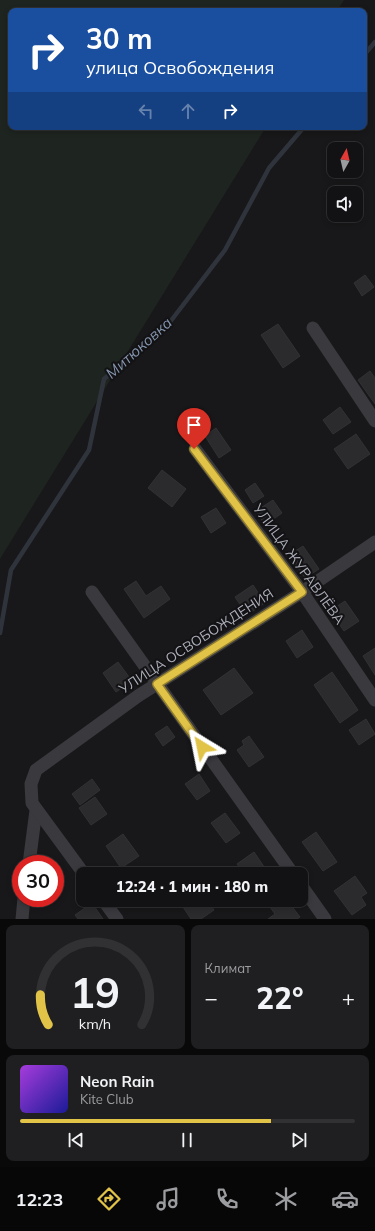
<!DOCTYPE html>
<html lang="ru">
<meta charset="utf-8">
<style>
body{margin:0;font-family:Mulish,sans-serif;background:#1f1f21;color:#f1f3f6;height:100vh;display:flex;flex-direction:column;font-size:15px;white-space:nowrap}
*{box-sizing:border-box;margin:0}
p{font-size:13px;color:#9c9da0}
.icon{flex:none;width:22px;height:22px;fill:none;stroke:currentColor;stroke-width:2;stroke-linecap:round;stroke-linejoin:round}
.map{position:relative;height:919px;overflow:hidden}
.panel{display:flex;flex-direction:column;gap:6px;padding:6px;background:#0a090a;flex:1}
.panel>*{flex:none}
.top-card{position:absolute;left:8px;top:8px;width:359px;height:122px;border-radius:8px;box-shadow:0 2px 6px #0003,0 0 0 1px #313133;background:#1a4fa0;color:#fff;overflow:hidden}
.needle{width:26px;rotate:8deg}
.fabs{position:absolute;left:327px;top:142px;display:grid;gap:8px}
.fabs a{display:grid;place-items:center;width:36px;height:36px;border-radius:8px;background:#121113;box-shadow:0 2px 6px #0003,0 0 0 1px #313133;font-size:20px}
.speed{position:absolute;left:12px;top:855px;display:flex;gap:8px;font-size:20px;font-weight:700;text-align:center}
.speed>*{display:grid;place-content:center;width:52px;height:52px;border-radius:50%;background:#121113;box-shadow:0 2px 6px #0003,0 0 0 1px #313133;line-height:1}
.speed .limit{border:6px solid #d22;background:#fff;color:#111}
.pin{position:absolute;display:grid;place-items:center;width:34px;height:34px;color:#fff;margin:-41px -17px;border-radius:50% 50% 50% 0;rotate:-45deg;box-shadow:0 0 4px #0007}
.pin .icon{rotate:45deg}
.me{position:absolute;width:44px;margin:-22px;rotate:325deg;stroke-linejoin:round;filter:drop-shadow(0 0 3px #0008)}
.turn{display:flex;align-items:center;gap:14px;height:84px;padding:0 12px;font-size:18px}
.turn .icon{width:52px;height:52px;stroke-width:2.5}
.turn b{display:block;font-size:28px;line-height:34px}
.lanes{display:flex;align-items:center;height:38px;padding:0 12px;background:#0003;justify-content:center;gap:20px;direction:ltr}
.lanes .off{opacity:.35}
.big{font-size:30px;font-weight:800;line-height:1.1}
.panel .tile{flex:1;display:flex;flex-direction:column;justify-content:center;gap:6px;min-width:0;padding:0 14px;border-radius:8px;background:#1f1f21}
.panel .dial{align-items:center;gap:0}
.dial svg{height:104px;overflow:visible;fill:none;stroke:#313133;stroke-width:7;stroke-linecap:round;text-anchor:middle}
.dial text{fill:#f1f3f6;stroke:none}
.song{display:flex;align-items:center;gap:12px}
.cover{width:48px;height:48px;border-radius:6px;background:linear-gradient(135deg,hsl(280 70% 55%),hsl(240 70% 35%))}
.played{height:4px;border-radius:2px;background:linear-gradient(90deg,#e1c348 75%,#313133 75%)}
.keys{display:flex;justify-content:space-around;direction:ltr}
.heat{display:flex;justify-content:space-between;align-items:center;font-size:22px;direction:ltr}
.panel .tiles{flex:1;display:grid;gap:6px;grid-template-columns:1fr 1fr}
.tile:last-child{grid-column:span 2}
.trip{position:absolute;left:76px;top:867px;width:232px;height:40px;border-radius:8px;background:#121113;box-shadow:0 2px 6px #0003,0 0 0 1px #313133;font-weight:800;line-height:40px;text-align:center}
.dock{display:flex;height:64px;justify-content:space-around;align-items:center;background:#070708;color:#9c9da0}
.dock .icon{width:28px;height:28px}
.dock .active{color:#e1c348}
.dock b{font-size:18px;color:#f1f3f6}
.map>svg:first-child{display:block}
.green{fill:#1e241f}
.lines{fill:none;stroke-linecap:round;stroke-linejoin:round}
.stream{stroke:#2f343c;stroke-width:4.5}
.building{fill:#2b2a2d;stroke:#323235}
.street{stroke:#39393e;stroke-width:13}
.route-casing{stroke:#927f2f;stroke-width:10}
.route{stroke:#e1c348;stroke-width:7}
.labels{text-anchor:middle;stroke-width:4;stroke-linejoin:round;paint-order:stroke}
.street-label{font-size:14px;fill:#abadb8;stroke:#131214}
.water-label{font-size:15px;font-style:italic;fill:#8596af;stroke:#131214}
</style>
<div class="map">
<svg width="375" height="919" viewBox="0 0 375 919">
<rect width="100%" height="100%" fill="#181719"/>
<!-- green -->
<polygon class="green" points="0,0 344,0 337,11 11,11 11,127 266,127 0,559"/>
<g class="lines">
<!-- stream -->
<g class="stream">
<polyline points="364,55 375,42"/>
<polyline points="0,633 11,570 89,450 104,379 167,326 225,250 269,168 304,127"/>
</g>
</g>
<!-- building -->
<g class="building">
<polygon points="365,275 374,287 362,296 354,283"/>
<polygon points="278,324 300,356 283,368 261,335"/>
<polygon points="370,371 375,378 375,404 358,380"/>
<polygon points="340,407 351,422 333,434 323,420"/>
<polygon points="216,428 231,450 219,458 205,436"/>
<polygon points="356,434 370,454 348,469 334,449"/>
<polygon points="162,470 186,489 172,507 148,488"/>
<polygon points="255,483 264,496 253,503 245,490"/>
<polygon points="273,500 282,513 265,525 256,511"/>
<polygon points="216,508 226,523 211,533 201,517"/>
<polygon points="303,546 319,569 305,578 289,555"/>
<polygon points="136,581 146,596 161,586 170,599 144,618 124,589"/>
<polygon points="253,585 265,603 247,615 235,597"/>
<polygon points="345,601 359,621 344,631 330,611"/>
<polygon points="302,630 313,647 297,658 286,641"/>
<polygon points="375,648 375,675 363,656"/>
<polygon points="118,662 132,681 116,692 103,673"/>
<polygon points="234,668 253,693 221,715 203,690"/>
<polygon points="332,672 358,710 340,723 314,685"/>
<polygon points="366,719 375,734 359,745 349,730"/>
<polygon points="167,726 175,737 163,746 155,734"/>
<polygon points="249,736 264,757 249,767 237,750 244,745 242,741"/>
<polygon points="199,774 210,791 197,800 185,784"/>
<polygon points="92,779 100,790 80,805 72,794"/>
<polygon points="95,797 107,814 91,825 79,808"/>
<polygon points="225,813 240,833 226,843 211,823"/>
<polygon points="316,832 337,862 323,871 302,842"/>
<polygon points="123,834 139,856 121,868 106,846"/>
<polygon points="254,852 269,874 244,874 237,864"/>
<polygon points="151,869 154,874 143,874"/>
<polygon points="355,876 367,893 361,897 366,905 352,915 334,891"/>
<polygon points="193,900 207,900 214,910 201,919 191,919 183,907"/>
<polygon points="265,900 287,900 300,917 297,919 268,919 275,914"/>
<polygon points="92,903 103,919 78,919 75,915"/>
</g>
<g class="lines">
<!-- street -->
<g class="street">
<polyline points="313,328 375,421"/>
<polyline points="195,449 302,592 375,700"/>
<polyline points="92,592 293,874"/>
<polyline points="29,864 36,810"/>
<polyline points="84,874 32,803 31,784 36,770 138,696 302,592 375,542"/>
<polyline points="301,885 325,919"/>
<polyline points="103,900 117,919"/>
<polyline points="22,919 24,898"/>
</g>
</g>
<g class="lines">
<!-- route casing -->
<g class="route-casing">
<polyline id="route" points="194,449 302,592 157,684 202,747"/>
</g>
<!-- route -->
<use href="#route" class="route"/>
</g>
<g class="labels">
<!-- street labels -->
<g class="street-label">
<text transform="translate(299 564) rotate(54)" y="5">УЛИЦА ЖУРАВЛЁВА</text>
<text transform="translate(196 641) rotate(-33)" y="5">УЛИЦА ОСВОБОЖДЕНИЯ</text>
</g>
<!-- water labels -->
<g class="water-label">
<text transform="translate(139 348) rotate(-42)" y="5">Митюковка</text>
</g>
</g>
</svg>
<div class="fabs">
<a><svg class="needle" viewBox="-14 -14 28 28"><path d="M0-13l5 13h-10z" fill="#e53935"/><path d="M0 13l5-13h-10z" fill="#9c9da0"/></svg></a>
<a><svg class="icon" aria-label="sound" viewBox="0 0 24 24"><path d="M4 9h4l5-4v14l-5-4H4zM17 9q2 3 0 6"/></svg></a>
</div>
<div class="speed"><div class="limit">30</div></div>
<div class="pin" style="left:194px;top:449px;background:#d93025"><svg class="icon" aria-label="arrive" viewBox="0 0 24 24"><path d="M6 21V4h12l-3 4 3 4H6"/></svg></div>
<svg class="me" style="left:202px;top:747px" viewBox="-20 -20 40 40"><path d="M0-17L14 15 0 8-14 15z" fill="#e1c348" stroke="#fff" stroke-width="4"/></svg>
<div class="trip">12:24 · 1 мин · 180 m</div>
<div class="top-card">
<div class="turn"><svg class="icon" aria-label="right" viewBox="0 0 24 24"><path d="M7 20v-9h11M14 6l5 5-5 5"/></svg><div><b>30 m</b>улица Освобождения</div></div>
<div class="lanes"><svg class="icon off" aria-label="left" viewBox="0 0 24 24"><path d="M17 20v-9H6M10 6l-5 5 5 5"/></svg><svg class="icon off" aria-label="ahead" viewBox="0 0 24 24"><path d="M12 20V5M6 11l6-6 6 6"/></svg><svg class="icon" aria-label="right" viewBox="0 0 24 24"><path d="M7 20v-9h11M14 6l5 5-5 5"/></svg></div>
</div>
</div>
<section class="panel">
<div class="tiles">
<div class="tile dial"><svg viewBox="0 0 100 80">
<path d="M14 69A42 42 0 1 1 86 69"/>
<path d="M14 69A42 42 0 0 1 8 46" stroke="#e1c348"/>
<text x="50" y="56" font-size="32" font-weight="700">19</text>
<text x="50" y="72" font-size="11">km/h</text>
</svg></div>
<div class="tile"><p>Климат</p>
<div class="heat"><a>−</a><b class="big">22°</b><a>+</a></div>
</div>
<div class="tile">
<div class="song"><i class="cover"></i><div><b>Neon Rain</b><p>Kite Club</p></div></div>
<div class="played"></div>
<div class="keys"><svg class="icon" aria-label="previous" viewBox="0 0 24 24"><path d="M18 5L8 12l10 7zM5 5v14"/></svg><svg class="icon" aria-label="pause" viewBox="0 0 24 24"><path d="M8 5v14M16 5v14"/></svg><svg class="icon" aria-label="next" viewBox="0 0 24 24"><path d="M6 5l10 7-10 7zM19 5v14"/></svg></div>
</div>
</div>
</section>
<nav class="dock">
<b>12:23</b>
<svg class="icon active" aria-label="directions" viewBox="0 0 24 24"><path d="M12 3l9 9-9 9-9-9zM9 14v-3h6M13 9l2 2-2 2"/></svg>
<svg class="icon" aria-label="music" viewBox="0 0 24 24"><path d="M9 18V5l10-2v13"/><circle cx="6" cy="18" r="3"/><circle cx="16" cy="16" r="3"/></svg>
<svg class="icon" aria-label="phone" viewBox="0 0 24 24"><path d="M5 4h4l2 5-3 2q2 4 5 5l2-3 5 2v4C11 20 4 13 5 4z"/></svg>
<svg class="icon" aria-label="climate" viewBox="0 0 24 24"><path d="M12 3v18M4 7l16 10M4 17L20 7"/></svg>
<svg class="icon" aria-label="car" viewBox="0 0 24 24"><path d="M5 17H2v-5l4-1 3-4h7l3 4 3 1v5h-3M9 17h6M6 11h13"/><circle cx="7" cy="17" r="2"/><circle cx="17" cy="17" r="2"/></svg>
</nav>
